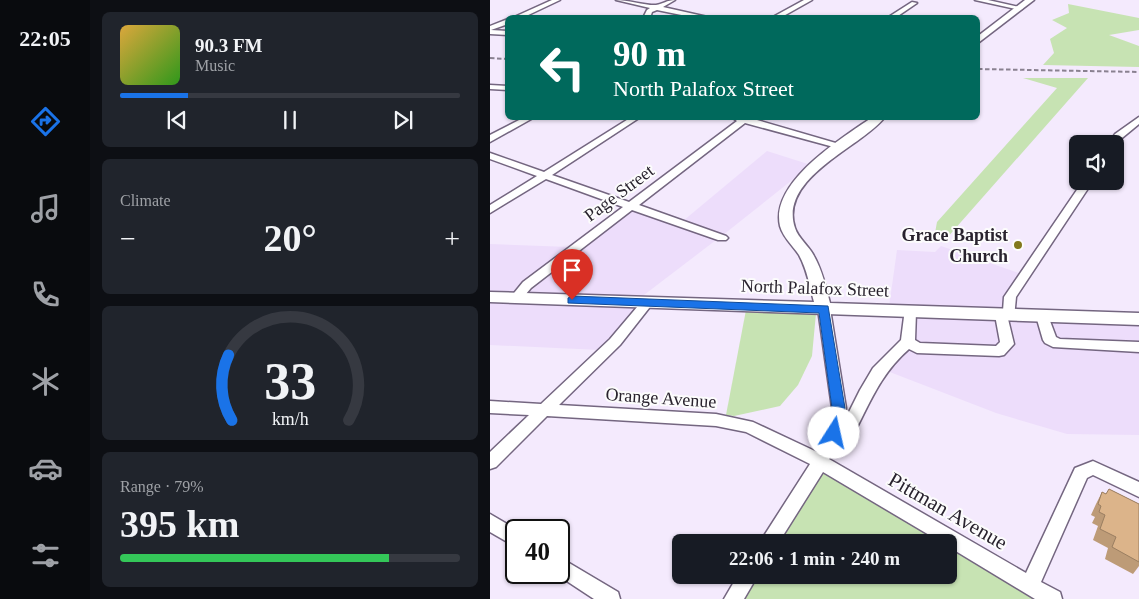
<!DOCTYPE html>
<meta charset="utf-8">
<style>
body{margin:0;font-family:Georgia,serif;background:#20242c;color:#f1f3f6;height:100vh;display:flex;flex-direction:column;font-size:19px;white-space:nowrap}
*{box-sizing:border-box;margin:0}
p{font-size:16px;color:#9ea1a6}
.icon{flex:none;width:28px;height:28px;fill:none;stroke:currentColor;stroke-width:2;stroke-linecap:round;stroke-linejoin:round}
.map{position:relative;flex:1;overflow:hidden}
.drawer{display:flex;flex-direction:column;gap:12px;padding:12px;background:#0d0f14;width:400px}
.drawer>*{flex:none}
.hud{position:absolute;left:15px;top:15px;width:475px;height:105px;border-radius:8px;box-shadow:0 1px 4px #0004;background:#00695c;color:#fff;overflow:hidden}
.fabs{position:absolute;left:579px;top:135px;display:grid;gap:10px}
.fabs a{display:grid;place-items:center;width:55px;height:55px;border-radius:8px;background:#171b24;box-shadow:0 1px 4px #0004;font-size:25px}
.speed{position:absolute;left:15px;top:519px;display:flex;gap:10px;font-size:25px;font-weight:700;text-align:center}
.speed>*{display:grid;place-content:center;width:65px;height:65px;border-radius:50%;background:#171b24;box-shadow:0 1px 4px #0004;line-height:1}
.speed .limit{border:2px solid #111;border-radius:8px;background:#fff;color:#111}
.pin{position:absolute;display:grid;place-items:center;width:42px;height:42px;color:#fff;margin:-51px -21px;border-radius:50% 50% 50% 0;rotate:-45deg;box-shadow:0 0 5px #0007}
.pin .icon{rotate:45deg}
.me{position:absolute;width:55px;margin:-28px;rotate:10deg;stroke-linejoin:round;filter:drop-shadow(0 0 4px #0008)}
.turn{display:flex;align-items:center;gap:18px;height:105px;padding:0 25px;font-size:22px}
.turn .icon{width:65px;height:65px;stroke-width:2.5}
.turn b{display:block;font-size:35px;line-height:42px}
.big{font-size:38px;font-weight:700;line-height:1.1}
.drawer .card{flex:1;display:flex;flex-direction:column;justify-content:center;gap:8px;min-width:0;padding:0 18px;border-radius:8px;background:#20242c}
.drawer .dial{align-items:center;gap:0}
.dial svg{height:130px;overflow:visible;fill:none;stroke:#363941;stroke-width:7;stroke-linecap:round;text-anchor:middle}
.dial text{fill:#f1f3f6;stroke:none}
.song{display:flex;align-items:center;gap:15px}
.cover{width:60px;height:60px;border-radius:8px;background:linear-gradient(135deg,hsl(40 70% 55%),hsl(110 70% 35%))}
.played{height:5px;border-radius:2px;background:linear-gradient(90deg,#1a73e8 20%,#363941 20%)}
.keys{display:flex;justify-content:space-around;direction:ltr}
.heat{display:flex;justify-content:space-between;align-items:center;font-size:28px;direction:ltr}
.charge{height:8px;border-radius:4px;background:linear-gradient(90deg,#34c759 79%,#363941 0)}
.trip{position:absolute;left:182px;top:534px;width:285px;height:50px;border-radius:8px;background:#171b24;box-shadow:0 1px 4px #0004;font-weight:700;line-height:50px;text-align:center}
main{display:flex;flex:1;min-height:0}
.tab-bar{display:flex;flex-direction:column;width:90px;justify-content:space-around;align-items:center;background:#090b0e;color:#9ea1a6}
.tab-bar .icon{width:35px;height:35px}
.tab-bar .active{color:#1a73e8}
.tab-bar b{font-size:22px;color:#f1f3f6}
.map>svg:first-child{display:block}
.built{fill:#edddfb}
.green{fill:#c7e3b3}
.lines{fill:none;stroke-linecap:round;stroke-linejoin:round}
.minor-casing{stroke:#746680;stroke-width:3}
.major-casing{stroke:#746680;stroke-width:3}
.minor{fill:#fff;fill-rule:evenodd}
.major{fill:#fff;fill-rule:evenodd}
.rail{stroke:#898190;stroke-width:2;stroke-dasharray:4.5 2.5;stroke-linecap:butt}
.wall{fill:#bd9b77}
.building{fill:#dcb48a;stroke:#9a7e61}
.route{fill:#1a73e8;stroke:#114b97}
.poi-dot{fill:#82781d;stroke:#fcfcfc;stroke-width:2}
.labels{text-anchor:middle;stroke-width:4;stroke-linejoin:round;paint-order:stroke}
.street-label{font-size:18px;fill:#29232e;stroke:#fcfcfc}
.poi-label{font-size:18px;font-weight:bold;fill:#29232e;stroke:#fcfcfc;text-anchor:end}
.near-street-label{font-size:21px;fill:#29232e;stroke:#fcfcfc}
</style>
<main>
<nav class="tab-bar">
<b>22:05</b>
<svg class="icon active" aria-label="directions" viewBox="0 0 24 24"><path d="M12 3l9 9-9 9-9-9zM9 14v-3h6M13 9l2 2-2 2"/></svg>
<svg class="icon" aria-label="music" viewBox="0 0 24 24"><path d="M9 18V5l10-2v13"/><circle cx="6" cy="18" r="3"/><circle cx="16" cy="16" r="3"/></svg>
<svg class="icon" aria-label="phone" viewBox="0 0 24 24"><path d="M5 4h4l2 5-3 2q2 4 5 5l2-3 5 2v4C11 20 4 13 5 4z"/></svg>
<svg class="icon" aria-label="climate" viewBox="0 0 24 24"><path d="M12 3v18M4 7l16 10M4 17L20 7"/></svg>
<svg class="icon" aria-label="car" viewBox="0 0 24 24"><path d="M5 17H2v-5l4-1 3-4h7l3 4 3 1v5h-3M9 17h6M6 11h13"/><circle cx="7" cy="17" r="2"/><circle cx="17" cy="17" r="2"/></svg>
<svg class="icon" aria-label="filters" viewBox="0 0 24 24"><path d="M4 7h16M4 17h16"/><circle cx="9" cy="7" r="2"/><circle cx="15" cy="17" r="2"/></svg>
</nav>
<section class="drawer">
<div class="card">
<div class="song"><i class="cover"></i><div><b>90.3 FM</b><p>Music</p></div></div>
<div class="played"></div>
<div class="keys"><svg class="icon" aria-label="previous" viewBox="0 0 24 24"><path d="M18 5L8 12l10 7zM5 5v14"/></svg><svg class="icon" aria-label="pause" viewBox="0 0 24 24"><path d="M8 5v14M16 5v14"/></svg><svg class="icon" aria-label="next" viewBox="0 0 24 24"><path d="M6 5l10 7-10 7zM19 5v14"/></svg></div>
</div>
<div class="card"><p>Climate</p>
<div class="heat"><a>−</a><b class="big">20°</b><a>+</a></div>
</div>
<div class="card dial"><svg viewBox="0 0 100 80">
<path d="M14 69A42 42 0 1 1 86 69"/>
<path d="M14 69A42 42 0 0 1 12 29" stroke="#1a73e8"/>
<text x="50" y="56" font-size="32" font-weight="700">33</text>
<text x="50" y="72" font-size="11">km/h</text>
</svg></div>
<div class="card"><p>Range · 79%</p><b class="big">395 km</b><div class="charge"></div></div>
</section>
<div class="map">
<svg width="649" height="599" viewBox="0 0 649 599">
<rect width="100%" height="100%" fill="#f4eafd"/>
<!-- built -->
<g class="built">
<polygon points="277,151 321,165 233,235 193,221"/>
<polygon points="142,210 226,240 150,298 35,295"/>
<polygon points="0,244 80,247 33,283 22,294 0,293"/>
<polygon points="451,246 529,273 514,295 512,310 399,307 407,250 445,252"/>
<polygon points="0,302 29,303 147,307 110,350 0,345"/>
<polygon points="423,316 649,323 649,435 577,434 506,413 392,369"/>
</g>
<!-- green -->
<g class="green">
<polygon points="578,4 649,18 649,30 619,35 649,46 649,67 553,65 564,53 560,39 577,28 562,20 579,13"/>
<polygon points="533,78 598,78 456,239 445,233 447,222 567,88"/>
<polygon points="256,310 326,313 322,356 308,385 290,406 244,416 236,415"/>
<polygon points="330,462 563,599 243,599 259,575 459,575 459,542 279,542"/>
</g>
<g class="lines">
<!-- minor casing -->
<g class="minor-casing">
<g id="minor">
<polygon points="62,0 70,0 32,18 22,18"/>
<path d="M 126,0 C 137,0 158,6 166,5 C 173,4 177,0 185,0 L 173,7 L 222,18 L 206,18 L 167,10 L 162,12 L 160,18 L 153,18 L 157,10 L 160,8 Z"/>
<polygon points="314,0 322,0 290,18 281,18"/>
<polygon points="485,0 498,0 533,8 530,10"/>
<polygon points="422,2 427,3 405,18 397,18"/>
<polygon points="18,19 18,24 1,30 18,31 18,35 0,34 0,26"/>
<polygon points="0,85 18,86 18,90 0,89"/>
<polygon points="649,117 649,124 632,138 626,146 625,144 618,144 625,134"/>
<polygon points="33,118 43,118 0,142 0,135"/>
<polygon points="140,118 149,118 62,175 139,202 247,121 243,118 260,118 356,146 351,149 255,123 149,205 236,236 238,238 236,240 228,240 142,210 41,288 30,301 22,301 20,298 33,282 133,207 56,179 0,213 0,205 47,176 0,159 0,153 54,172"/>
<path d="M 593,181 L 603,181 L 526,297 L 524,318 L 518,319 L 524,344 L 514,355 L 509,356 L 427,353 L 419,349 C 390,374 379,405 362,437 L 349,439 L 339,459 L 536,573 L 585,468 L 603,461 L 649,482 L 649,497 L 603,475 L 597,478 L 551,582 L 570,592 L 572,599 L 545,599 L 459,547 L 459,542 L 451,542 L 333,472 L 289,542 L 270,542 L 320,464 L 256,432 L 226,426 L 57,416 L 6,467 L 0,469 L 0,452 L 39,415 L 0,413 L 0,401 L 51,404 L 120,339 L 153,300 L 157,299 L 163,303 L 130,345 L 69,405 L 226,414 L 263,422 L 327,452 L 337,433 L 342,408 L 328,309 L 330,306 L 334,305 L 340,309 L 356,408 L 354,422 L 370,390 L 383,368 L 411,340 L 415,309 L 425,309 L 426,312 L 425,340 L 430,343 L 506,346 L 510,342 L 505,315 L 506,312 L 513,311 L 514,297 Z"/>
<polygon points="552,312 557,313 566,337 570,339 649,342 649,352 563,347 555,343 553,340 546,316"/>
<polygon points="0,514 27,530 26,547 0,532"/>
<polygon points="69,557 128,592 130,599 104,599 63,572 69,572"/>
<polygon points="248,575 268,575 254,599 234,599"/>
</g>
</g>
<!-- major casing -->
<g class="major-casing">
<g id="major">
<polygon points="535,0 544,0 488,43 488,36"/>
<path d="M 381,118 L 394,118 C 371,147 288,178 305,228 C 308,238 319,246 324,256 C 332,270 336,287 340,303 L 649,313 L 649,325 L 0,302 L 0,292 L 324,302 C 320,287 317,269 309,255 C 303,246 293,237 290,226 C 280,182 351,139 381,118 Z"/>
</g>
</g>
<!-- minor -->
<use href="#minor" class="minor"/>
<!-- major -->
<use href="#major" class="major"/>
<!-- rail -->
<g class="rail">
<polyline points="0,58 18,59"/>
<polyline points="488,69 649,72"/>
</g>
</g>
<!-- wall -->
<polygon class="wall" points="619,489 649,504 649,566 643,574 615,559 618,548 603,540 608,526 602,523 605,517 601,515 606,504 612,492 616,494"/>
<!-- building -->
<polygon class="building" points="619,489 649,504 649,562 622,547 626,537 610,529 615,515 609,512 611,506 608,504 612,492 616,494"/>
<!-- route -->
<polygon class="route" points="82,296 338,306 355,408 349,437 340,437 338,433 342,408 329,313 78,303 78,298"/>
<!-- markers -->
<circle class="poi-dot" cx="528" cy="245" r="5"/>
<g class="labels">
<!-- street labels -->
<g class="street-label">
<text transform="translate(129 193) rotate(-37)" y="6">Page Street</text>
<text transform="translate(325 288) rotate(2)" y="6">North Palafox Street</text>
<text transform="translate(171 398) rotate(4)" y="6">Orange Avenue</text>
</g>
<!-- poi labels -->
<g class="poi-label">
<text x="518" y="241">Grace Baptist<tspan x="518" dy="21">Church</tspan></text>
</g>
<!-- near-street labels -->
<g class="near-street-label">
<text transform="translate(458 511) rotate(30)" y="7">Pittman Avenue</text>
</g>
</g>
</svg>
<div class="fabs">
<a><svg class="icon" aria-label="sound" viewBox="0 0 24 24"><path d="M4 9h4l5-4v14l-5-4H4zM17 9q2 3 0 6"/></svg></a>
</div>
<div class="speed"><div class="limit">40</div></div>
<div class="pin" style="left:82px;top:300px;background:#d93025"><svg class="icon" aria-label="arrive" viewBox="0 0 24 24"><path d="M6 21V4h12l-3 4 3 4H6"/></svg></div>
<svg class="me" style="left:344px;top:433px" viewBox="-20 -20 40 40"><circle r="19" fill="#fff"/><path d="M0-13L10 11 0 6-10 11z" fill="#1a73e8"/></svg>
<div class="trip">22:06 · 1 min · 240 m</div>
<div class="hud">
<div class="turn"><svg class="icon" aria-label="left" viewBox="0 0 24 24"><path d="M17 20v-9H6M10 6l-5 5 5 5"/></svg><div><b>90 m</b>North Palafox Street</div></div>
</div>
</div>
</main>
